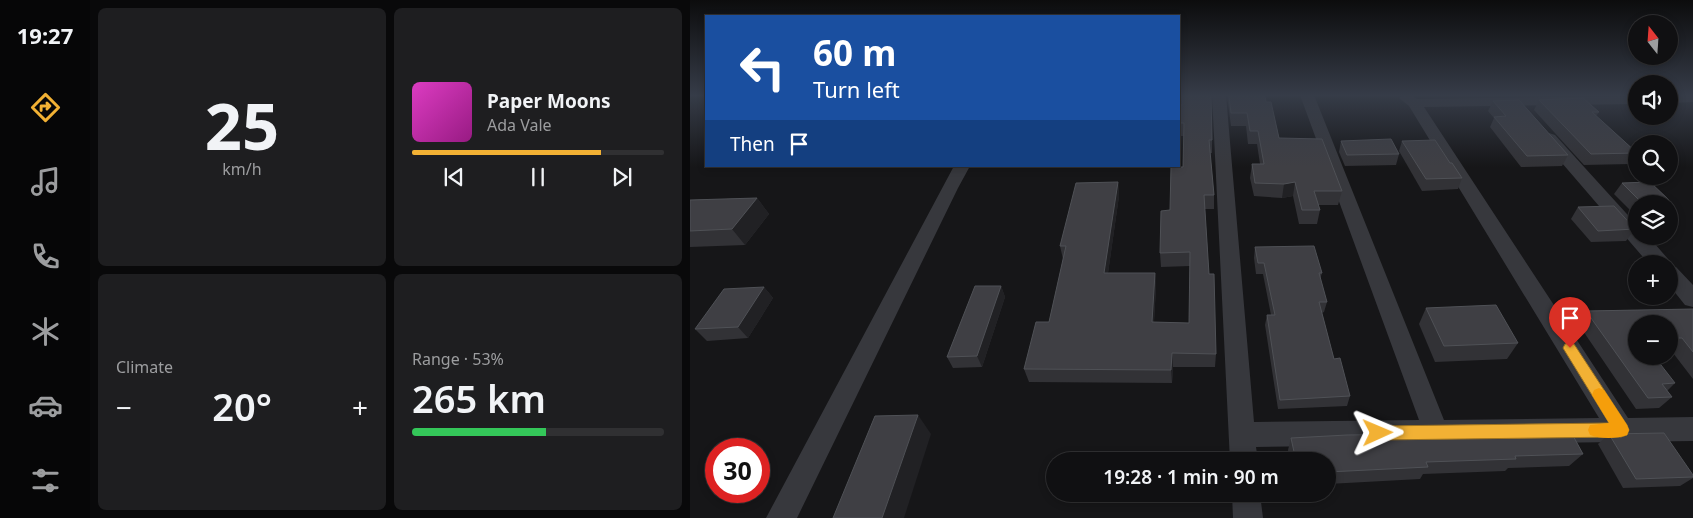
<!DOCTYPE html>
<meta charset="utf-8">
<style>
body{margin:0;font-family:"Noto Sans",sans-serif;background:#1e1e20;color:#f1f3f6;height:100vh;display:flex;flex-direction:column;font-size:19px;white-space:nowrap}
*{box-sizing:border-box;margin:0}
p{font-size:16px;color:#9c9d9f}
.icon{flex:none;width:28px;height:28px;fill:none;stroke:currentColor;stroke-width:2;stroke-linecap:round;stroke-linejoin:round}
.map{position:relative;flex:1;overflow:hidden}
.sheet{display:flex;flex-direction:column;gap:8px;padding:8px;background:#09090a;width:600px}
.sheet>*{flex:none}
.banner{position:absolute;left:15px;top:15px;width:475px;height:152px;border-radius:0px;box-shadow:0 2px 8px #0003,0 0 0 1px #303032;background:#1a4fa0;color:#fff;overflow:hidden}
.needle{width:32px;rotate:343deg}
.tools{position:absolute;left:938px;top:15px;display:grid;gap:10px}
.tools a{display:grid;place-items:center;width:50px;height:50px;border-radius:50%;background:#101012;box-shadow:0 2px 8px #0003,0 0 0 1px #303032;font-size:25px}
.speed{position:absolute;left:15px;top:438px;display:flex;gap:10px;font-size:25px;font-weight:700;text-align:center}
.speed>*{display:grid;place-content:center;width:65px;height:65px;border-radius:50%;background:#101012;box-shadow:0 2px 8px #0003,0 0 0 1px #303032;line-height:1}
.speed .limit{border:8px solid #d22;background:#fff;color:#111}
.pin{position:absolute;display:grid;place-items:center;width:42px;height:42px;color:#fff;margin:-51px -21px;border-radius:50% 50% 50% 0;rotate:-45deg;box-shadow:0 0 5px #0007}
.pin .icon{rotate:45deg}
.me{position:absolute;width:55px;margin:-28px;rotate:89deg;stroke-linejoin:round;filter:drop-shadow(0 0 4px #0008)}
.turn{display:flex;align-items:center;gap:18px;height:105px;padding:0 25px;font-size:22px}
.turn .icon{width:65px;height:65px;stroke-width:2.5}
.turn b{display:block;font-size:35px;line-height:42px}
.then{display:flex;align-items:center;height:48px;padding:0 25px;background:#0003;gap:10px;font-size:19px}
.big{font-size:38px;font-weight:600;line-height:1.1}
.sheet .widget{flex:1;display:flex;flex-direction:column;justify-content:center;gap:8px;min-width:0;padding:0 18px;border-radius:8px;background:#1e1e20}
.sheet .dial{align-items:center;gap:0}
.dial b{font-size:65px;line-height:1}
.song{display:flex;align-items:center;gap:15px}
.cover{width:60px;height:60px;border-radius:8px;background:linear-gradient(135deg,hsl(310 70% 55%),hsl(310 70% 35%))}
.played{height:5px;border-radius:2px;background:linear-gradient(90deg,#f2b134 75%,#303032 75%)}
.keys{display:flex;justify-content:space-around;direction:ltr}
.heat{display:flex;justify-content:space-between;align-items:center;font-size:28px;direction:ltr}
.charge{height:8px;border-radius:4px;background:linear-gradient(90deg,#34c759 53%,#303032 0)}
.sheet .tiles{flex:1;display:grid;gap:8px;grid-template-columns:repeat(2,1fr)}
.trip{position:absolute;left:356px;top:452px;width:290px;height:50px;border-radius:25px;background:#101012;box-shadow:0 2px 8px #0003,0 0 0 1px #303032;font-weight:600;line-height:50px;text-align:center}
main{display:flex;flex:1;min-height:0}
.tabs{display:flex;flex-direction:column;width:90px;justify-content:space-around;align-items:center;background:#060607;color:#9c9d9f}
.tabs .icon{width:35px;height:35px}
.tabs .active{color:#f2b134}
.tabs b{font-size:22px;color:#f1f3f6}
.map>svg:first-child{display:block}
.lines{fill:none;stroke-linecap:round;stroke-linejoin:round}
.minor{fill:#37383d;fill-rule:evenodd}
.wall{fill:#323236}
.shaded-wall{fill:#212124}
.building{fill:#3f3f44;stroke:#4f5156}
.route{fill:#f2b134;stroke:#9d7322}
.slow{fill:#f59e0b}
</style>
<main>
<nav class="tabs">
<b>19:27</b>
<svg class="icon active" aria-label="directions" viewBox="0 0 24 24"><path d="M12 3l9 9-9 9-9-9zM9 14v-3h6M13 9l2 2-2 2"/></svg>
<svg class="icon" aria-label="music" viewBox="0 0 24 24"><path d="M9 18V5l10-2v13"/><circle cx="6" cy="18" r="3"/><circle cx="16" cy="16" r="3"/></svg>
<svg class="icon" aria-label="phone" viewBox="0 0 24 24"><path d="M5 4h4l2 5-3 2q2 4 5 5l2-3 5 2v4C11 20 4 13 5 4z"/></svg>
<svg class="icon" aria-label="climate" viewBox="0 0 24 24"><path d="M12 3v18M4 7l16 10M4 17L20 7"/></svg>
<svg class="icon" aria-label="car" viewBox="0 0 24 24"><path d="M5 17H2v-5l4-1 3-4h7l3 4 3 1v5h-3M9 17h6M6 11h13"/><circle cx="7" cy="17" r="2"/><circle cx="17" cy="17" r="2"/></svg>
<svg class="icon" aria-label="filters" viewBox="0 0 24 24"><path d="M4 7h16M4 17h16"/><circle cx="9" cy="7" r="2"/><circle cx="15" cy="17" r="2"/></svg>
</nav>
<section class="sheet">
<div class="tiles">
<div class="widget dial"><b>25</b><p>km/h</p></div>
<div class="widget">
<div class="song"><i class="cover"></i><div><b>Paper Moons</b><p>Ada Vale</p></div></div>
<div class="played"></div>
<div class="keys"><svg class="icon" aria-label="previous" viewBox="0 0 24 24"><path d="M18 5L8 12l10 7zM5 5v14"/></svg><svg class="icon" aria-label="pause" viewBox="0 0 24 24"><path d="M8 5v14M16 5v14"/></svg><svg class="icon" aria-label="next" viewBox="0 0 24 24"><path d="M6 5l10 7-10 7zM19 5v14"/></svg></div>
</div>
<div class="widget"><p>Climate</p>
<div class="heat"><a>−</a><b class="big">20°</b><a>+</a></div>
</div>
<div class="widget"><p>Range · 53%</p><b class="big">265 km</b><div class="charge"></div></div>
</div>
</section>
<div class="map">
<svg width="1003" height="518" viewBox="0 0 1003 518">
<rect width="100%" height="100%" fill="#161618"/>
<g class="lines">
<!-- minor -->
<g class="minor">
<polygon points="522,95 536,95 564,422 729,420 610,95 624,95 754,420 909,418 719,106 709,98 712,95 721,95 727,99 946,96 946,104 734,107 938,418 1003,417 1003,441 566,447 568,461 540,461"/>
<polygon points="979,95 1003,95 1003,102 979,103"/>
<polygon points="859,133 865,135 946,224 946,236 958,236 978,259 980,265 986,267 1003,285 1003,307 995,305 979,285 979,264 959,264 853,141 851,138 853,135"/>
<polygon points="264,166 280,166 268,188 107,518 76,518"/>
<polygon points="542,494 570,494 573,518 543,518"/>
</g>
</g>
<!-- wall -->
<g class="wall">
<polygon points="537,95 575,95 576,102 589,138 652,191 648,205 628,205 630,210 627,224 609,224 603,196 592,198 564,196 560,178 562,164 570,164 567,144 558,144 556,126 541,126"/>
<polygon points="849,100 909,112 906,116 946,152 946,155 940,164 894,165 844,110"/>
<polygon points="803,101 878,155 872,166 831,167 800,127 804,118 798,111"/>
<polygon points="489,105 522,140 522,153 520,153 524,195 524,209 515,209 519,274 526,354 525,367 483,367 482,383 339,382 334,369 359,322 373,259 370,246 428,182 429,196 418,273 465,273 466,287 464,322 499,323 500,266 471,267 470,253 480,210 493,167 494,136 489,136"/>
<polygon points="651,141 709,154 706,165 655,166 649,152"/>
<polygon points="712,141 760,163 772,178 768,189 732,191 709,151"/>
<polygon points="932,183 979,200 976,204 946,204 946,212 942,212 924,194"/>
<polygon points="67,198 79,214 55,245 0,247 0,200"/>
<polygon points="888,207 945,229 936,241 901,242 881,219"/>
<polygon points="565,247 632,273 630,279 637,302 634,312 632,313 644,359 660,396 657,406 588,409 575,325 577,315 581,315 573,274 566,274 564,258"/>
<polygon points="311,286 315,297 292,367 263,368 257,357"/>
<polygon points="74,287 83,298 58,338 17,341 5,329"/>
<polygon points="736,308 828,343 817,359 745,362 729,324"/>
<polygon points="1003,309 1003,379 980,349 979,349 979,324 946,324 946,356 985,383 977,391 982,397 969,408 946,409 887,322 896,311"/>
<polygon points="919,434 1003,475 1003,478 990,486 933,488 908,444"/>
<polygon points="601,438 893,454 879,466 818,468 815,471 733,474 730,479 638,484 638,461 600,461 598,450"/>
</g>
<!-- shaded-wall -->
<g class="shaded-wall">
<polygon points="428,182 429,196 416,287 414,273"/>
<polygon points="605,182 603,196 592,198 594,184"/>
<polygon points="67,198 79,214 55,245 42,229"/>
<polygon points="465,273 466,287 463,336 462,322"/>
<polygon points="311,286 315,297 292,367 287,356"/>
<polygon points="74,287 83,298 58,338 48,327"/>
<polygon points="482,353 483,367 482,383 481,370"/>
<polygon points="228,415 241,434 214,518 192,518"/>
</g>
<!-- building -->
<g class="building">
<polygon points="492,95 521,95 522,140 519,140 524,195 514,195 519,274 524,274 526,354 482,353 481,370 334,369 346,322 359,322 376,246 370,246 386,183 428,182 414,273 465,273 462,322 499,323 500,252 470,253 471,211 480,210 481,167 493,167 494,123 489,123 489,105 492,105"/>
<polygon points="539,95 575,95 576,102 581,102 589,138 632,139 652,191 624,191 630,210 612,210 605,182 594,184 565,183 562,164 574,164 568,131 560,131 557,113 541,113"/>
<polygon points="893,98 909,112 902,112 946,152 946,153 901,154 849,100"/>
<polygon points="829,100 878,155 837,156 804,117 816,116 803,101"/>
<polygon points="701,139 709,154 657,155 651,141"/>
<polygon points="745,140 760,163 762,163 772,178 736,179 712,141"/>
<polygon points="960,182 979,200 950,201 932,183"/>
<polygon points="67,198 42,229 0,231 0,200"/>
<polygon points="924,206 945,229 908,231 888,207"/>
<polygon points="624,246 632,273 629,273 637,302 629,302 644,359 650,358 660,396 590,400 577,315 585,315 574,263 568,263 565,247"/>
<polygon points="285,286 311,286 287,356 257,357"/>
<polygon points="74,287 48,327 5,329 34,289"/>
<polygon points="806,305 828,343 754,346 736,308"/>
<polygon points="1003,309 1003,352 992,338 979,338 979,324 946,324 946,356 964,356 985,383 972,384 982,397 958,398 896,311"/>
<polygon points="228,415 192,518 143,518 185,416"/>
<polygon points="881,432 893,454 825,456 826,459 736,462 738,467 638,472 638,461 606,461 601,438 657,435"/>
<polygon points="974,433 1003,475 1003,477 946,479 919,434"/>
</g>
<!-- sky -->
<linearGradient id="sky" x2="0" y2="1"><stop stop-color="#0c0c0d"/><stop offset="0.57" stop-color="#363c48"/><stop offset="1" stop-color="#363c48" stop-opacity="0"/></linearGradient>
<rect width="1003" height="167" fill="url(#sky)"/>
<!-- route -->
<polygon class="route" points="880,343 884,344 937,425 939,430 937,435 931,437 688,440 682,438 680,433 682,428 688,426 919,423 873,348 875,344"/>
<!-- slow -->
<path class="slow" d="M 909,388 L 914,390 L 937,425 L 939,430 L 937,435 C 927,439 910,439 900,435 L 898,430 L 900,425 L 919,423 L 902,395 L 904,390 Z"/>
</svg>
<div class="tools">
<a><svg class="needle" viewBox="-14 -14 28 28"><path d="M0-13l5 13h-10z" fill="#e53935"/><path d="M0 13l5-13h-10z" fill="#9c9d9f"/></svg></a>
<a><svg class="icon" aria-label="sound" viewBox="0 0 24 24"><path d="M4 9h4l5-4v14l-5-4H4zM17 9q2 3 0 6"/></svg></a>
<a><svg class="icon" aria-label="search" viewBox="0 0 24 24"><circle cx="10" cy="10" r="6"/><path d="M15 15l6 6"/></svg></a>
<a><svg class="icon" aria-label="layers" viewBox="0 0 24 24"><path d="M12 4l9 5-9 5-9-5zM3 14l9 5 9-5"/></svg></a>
<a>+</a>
<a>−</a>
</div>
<div class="speed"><div class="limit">30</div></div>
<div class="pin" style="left:880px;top:348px;background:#d93025"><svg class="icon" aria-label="arrive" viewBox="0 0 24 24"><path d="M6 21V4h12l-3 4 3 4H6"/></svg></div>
<svg class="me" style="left:688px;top:433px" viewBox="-20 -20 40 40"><path d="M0-17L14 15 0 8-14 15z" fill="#f2b134" stroke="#fff" stroke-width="4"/></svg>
<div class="trip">19:28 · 1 min · 90 m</div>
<div class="banner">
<div class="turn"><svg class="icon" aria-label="left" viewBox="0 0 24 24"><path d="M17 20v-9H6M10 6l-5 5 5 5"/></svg><div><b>60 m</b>Turn left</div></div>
<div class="then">Then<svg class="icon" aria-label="arrive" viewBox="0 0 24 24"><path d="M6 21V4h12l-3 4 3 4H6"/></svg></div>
</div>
</div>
</main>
